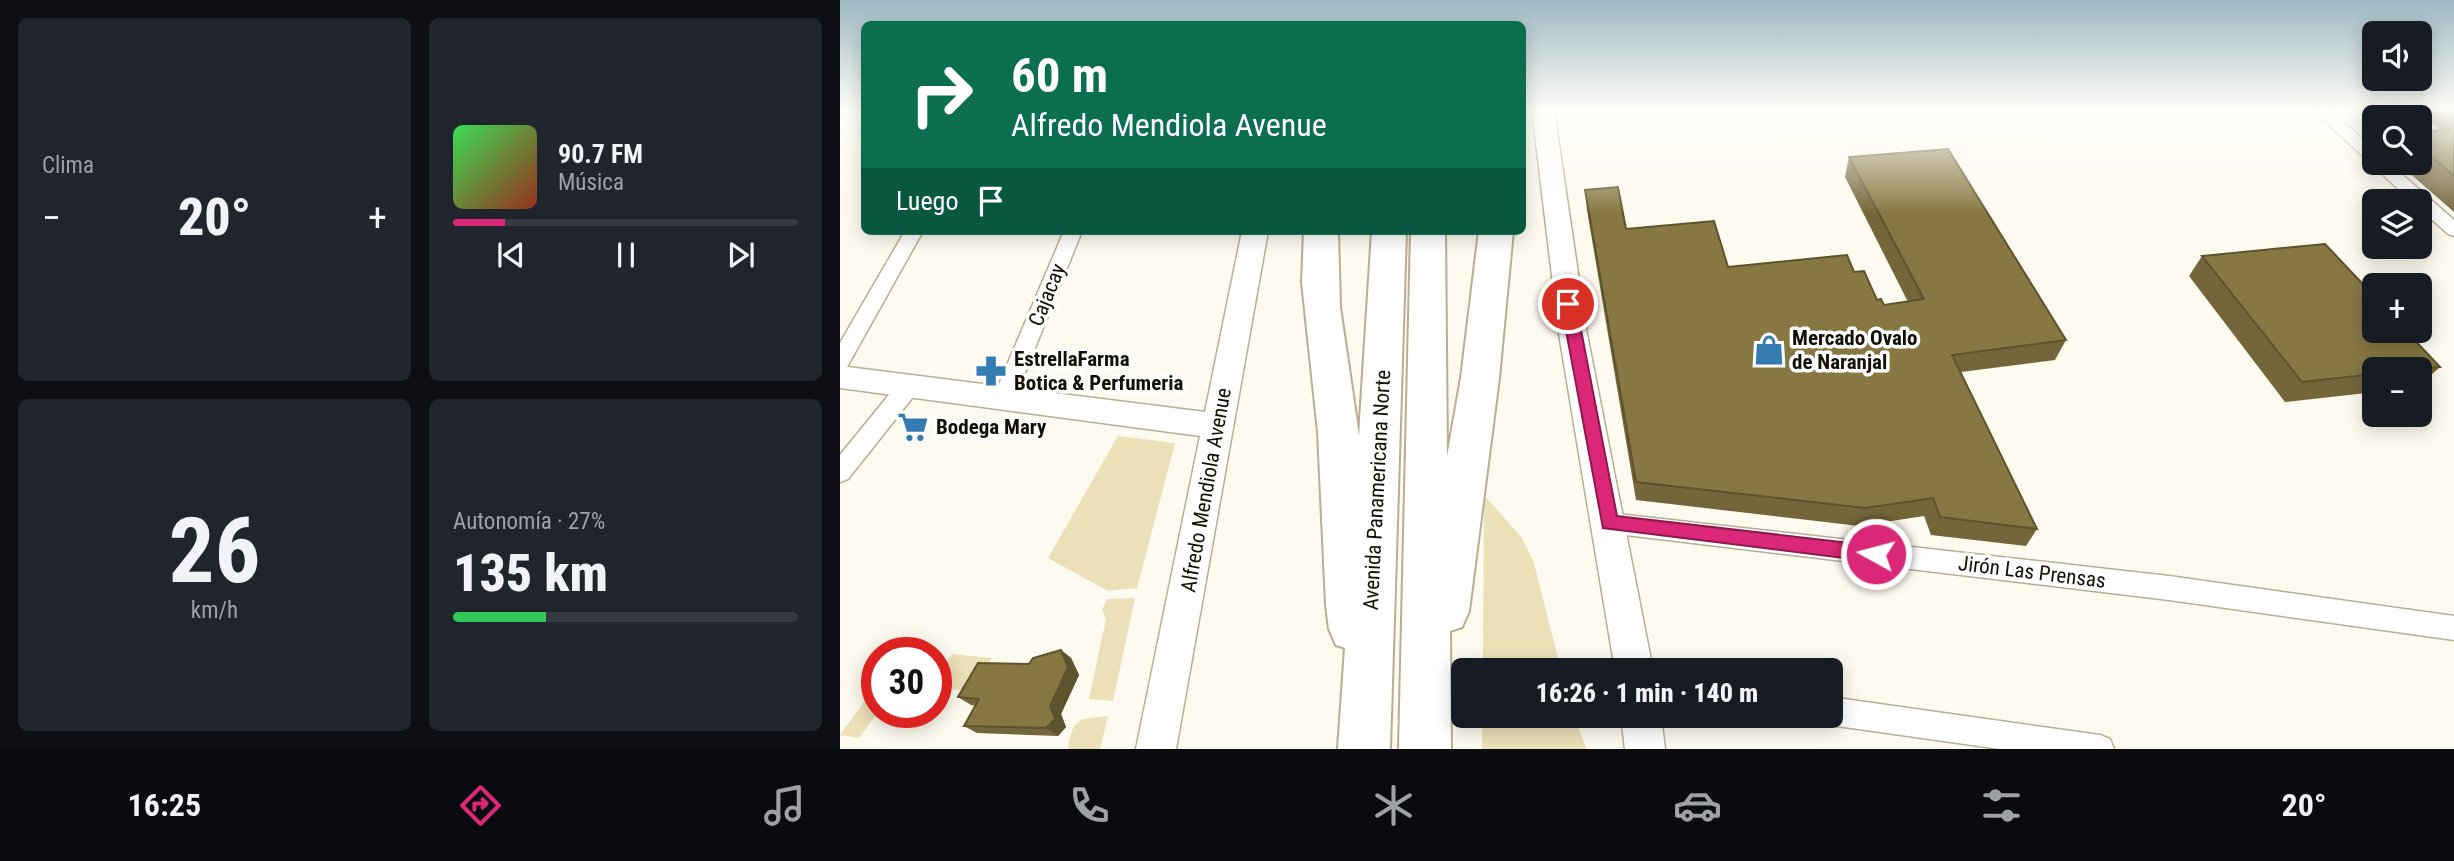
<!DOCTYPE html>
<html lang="es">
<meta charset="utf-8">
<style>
body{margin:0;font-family:"Roboto Condensed",sans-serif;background:#20242c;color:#f1f3f6;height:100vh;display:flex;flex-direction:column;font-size:26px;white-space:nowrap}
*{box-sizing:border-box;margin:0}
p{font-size:23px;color:#9ea1a6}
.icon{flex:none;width:38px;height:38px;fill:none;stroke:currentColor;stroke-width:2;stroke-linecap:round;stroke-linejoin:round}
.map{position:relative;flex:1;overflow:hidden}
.drawer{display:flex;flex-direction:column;gap:18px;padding:18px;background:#0d0f14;width:840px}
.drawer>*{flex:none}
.hud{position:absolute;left:21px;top:21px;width:665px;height:214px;border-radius:10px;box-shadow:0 4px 18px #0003;background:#0b6e4f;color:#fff;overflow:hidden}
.tools{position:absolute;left:1522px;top:21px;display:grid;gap:14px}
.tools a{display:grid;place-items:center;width:70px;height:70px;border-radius:10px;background:#171b24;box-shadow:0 4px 18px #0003;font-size:35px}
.speed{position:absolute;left:21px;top:637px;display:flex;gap:14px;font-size:35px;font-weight:700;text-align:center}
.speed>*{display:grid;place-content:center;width:91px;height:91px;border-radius:50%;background:#171b24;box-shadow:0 4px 18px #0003;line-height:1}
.speed .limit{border:10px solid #d22;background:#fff;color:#111}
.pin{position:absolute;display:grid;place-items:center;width:60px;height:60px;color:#fff;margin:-30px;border:4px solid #fff;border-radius:50%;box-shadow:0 2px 7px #0007}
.me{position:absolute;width:77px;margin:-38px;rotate:277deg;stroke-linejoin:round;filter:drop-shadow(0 0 5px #0008)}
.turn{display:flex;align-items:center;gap:24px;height:147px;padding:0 35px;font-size:32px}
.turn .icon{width:91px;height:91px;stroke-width:2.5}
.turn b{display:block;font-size:49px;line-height:60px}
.then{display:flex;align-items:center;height:66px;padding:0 35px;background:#0003;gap:14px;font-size:26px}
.big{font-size:52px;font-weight:800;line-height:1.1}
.drawer .widget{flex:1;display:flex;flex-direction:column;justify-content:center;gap:10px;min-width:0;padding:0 24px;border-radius:10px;background:#20242c}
.drawer .dial{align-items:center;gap:0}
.dial b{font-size:91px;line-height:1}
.song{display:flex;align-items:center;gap:21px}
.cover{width:84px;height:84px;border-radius:10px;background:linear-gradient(135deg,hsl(130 70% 55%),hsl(10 70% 35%))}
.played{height:7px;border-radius:4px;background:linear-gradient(90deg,#db2777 15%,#363941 15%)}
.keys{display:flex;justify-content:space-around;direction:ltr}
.heat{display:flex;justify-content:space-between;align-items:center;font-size:38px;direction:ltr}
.charge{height:10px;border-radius:5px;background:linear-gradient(90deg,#34c759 27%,#363941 0)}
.drawer .tiles{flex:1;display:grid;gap:18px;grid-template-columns:repeat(2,1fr)}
.trip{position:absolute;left:611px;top:658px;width:392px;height:70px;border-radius:10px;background:#171b24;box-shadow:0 4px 18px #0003;font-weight:800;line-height:70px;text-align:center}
.menu{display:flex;height:112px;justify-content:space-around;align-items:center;background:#090b0e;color:#9ea1a6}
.menu .icon{width:49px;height:49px}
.menu .on{color:#db2777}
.menu b{font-size:32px;color:#f1f3f6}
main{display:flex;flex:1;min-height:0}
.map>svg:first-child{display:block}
.green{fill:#ece0b9}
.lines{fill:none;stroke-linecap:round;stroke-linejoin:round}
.street-casing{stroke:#b7af94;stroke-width:3}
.secondary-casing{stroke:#b7af94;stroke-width:3}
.highway-casing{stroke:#b7af94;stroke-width:4}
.street{fill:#fff;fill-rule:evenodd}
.secondary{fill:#fff;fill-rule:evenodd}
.highway{fill:#fff;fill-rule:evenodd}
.wall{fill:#74663a}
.shaded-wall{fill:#5e532f}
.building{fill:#877743;stroke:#5e532f;stroke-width:2}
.route{fill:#db2777;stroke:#8e194d;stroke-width:2}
.labels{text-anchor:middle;stroke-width:7;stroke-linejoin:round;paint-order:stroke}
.street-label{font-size:21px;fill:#120f06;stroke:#fff}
.poi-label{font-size:21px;font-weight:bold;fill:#120f06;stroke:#fff;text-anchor:start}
</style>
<main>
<section class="drawer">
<div class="tiles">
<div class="widget"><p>Clima</p>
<div class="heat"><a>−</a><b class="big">20°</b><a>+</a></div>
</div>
<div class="widget">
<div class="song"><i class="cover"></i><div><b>90.7 FM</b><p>Música</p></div></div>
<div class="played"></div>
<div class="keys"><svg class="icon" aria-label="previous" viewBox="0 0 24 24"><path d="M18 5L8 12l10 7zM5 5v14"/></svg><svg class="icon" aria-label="pause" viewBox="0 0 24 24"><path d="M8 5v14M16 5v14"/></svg><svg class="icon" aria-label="next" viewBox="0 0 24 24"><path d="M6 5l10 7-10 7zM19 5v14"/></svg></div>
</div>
<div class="widget dial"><b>26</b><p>km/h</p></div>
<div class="widget"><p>Autonomía · 27%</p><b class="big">135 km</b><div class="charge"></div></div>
</div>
</section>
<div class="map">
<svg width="1614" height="749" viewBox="0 0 1614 749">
<rect width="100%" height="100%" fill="#fdfaef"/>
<!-- green -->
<g class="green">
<polygon points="278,436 335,443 297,588 268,591 208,558"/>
<polygon points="644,495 682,538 694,563 721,670 643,670"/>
<polygon points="295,598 273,701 249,699 266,619 262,610 267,599"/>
<polygon points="112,654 152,658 133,691 96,688 96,667 104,667"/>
<polygon points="29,695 37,696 38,712 19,738 0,735"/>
<path d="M 268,716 L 260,749 L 228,749 C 233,717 238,719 268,716 Z"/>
<polygon points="642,716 733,716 747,749 642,749"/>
</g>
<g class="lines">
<!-- street casing -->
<g class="street-casing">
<g id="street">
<polygon points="1473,110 1490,110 1535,150 1535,163 1549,163 1614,220 1614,236 1608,234 1580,209 1580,201 1571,201"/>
<polygon points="65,231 83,231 7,367 0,369 0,343"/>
<polygon points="224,231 242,231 175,398 172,404 164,406 156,404 153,398"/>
<polygon points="69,378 77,380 80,386 77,392 8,479 0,482 0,455 61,380"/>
<polygon points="769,513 1329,576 1614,616 1614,640 1329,600 769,533 761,530 757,523 761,516"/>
<polygon points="990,697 1260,735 1270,739 1274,749 1160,749 990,725 980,721 978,716 990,716"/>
</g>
</g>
<!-- secondary casing -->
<g class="secondary-casing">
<g id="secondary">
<polygon points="692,110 714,110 747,334 813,670 775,670 719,334"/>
<polygon points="402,231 428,231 336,749 296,749 360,436 0,388 0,366 365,412"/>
<polygon points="781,716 821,716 825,749 785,749"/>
</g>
</g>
<!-- highway casing -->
<g class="highway-casing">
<g id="highway">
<polygon points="464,231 498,231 500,307 519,436 532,231 566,231 550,749 498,749 505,648 496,645 489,629 486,605 478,432 462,282"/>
<polygon points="571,231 605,231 607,457 621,378 639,231 673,231 659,378 629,611 622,627 610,631 611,749 559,749"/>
</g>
</g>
<!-- street -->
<use href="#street" class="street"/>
<!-- secondary -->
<use href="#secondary" class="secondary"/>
<!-- highway -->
<use href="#highway" class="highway"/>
</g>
<!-- wall -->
<g class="wall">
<polygon points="1575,110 1614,110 1614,212 1558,163 1580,163 1580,132 1600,130"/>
<polygon points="1009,157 1226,340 1215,360 1121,372 1197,529 1186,546 1091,535 1084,516 1019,526 796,500 747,210 745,190 786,229 888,267 1014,272 1037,300 1044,305 1068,302 1005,177"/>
<polygon points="1362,256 1600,367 1580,385 1580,369 1535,369 1535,392 1445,402 1349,276"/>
<polygon points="221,650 231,658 239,675 221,714 226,727 218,736 137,733 124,726 136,706 131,705 118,697"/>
</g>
<!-- shaded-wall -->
<polygon class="shaded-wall" points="221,650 231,658 239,675 221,714 226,727 218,736 206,728"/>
<!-- building -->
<g class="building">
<polygon points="1614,129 1614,176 1580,147 1580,132"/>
<polygon points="1108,149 1226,340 1112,355 1197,529 1100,517 1093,498 1025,508 796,482 745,190 778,187 786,229 874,221 888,267 1007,255 1014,272 1024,271 1037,300 1041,299 1044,305 1084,299 1009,157"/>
<polygon points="1485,244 1535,297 1535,331 1566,331 1600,367 1577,369 1535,369 1535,374 1462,382 1362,256"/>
<polygon points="221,650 228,667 210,706 215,719 206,728 124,726 139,699 118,697 138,663 189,664 193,658"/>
</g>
<!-- sky -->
<linearGradient id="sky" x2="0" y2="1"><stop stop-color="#9eb8c2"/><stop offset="0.51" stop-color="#fefdf8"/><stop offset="1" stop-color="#fefdf8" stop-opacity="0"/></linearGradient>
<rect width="1614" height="215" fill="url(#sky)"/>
<!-- route -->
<polygon class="route" points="728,298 736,304 777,516 1036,546 1043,548 1045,554 1043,560 1036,562 763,528 721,304"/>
<!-- icons -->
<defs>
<g id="shop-bare" transform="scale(2.415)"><path d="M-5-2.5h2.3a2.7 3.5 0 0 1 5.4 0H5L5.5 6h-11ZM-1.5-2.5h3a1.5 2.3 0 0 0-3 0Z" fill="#327cb0" stroke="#fff" stroke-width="2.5" paint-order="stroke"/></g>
<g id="pharmacy-bare" transform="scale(2.415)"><path d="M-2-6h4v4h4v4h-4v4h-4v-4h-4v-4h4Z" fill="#327cb0" stroke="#fff" stroke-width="2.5" paint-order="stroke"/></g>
<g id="supermarket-bare" transform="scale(2.415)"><path d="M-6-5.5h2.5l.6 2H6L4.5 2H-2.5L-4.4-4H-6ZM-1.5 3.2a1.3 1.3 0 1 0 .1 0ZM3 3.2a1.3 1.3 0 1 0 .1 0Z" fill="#327cb0" stroke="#fff" stroke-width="2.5" paint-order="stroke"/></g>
</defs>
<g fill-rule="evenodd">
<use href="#shop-bare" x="929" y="350"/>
<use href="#pharmacy-bare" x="151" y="371"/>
<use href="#supermarket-bare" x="73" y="427"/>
</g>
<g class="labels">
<!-- street labels -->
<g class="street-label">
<text transform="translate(207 295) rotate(-68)" y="7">Cajacay</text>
<text transform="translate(366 490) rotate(-80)" y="7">Alfredo Mendiola Avenue</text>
<text transform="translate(537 490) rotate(-87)" y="7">Avenida Panamericana Norte</text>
<text transform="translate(1192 572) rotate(7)" y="7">Jirón Las Prensas</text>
</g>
<!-- poi labels -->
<g class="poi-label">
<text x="952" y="345">Mercado Ovalo<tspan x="952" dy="24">de Naranjal</tspan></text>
<text x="174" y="366">EstrellaFarma<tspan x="174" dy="24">Botica &amp; Perfumeria</tspan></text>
<text x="96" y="434">Bodega Mary</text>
</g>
</g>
</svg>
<div class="tools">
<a><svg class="icon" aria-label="sound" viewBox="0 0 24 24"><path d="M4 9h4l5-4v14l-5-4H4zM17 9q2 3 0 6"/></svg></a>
<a><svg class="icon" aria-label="search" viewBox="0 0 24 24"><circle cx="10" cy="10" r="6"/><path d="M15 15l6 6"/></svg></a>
<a><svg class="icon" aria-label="layers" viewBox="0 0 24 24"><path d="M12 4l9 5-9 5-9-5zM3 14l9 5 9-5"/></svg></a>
<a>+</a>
<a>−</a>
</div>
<div class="speed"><div class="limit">30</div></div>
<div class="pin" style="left:728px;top:304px;background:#d93025"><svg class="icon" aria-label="arrive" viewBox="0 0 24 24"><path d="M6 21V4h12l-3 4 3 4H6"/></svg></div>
<svg class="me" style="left:1036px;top:554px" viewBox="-20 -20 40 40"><circle r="17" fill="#db2777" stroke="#fff" stroke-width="3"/><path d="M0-11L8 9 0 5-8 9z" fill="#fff"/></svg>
<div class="trip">16:26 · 1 min · 140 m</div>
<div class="hud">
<div class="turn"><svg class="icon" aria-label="right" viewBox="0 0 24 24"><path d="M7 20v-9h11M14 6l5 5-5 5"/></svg><div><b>60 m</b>Alfredo Mendiola Avenue</div></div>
<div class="then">Luego<svg class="icon" aria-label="arrive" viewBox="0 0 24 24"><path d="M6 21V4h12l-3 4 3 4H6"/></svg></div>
</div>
</div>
</main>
<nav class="menu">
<b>16:25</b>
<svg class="icon on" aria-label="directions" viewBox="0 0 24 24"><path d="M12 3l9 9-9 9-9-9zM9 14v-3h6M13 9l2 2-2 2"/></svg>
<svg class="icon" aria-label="music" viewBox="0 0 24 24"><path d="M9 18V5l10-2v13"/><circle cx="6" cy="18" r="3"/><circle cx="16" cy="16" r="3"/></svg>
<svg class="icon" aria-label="phone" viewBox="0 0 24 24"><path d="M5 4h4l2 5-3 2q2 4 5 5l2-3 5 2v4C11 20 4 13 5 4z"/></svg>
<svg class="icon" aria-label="climate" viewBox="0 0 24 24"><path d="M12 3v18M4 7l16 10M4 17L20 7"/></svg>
<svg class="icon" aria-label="car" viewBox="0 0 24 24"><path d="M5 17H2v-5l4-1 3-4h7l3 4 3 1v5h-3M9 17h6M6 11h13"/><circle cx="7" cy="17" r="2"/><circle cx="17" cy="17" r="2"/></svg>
<svg class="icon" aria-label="filters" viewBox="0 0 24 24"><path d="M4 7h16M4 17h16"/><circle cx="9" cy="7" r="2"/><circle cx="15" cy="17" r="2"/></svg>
<b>20°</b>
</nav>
